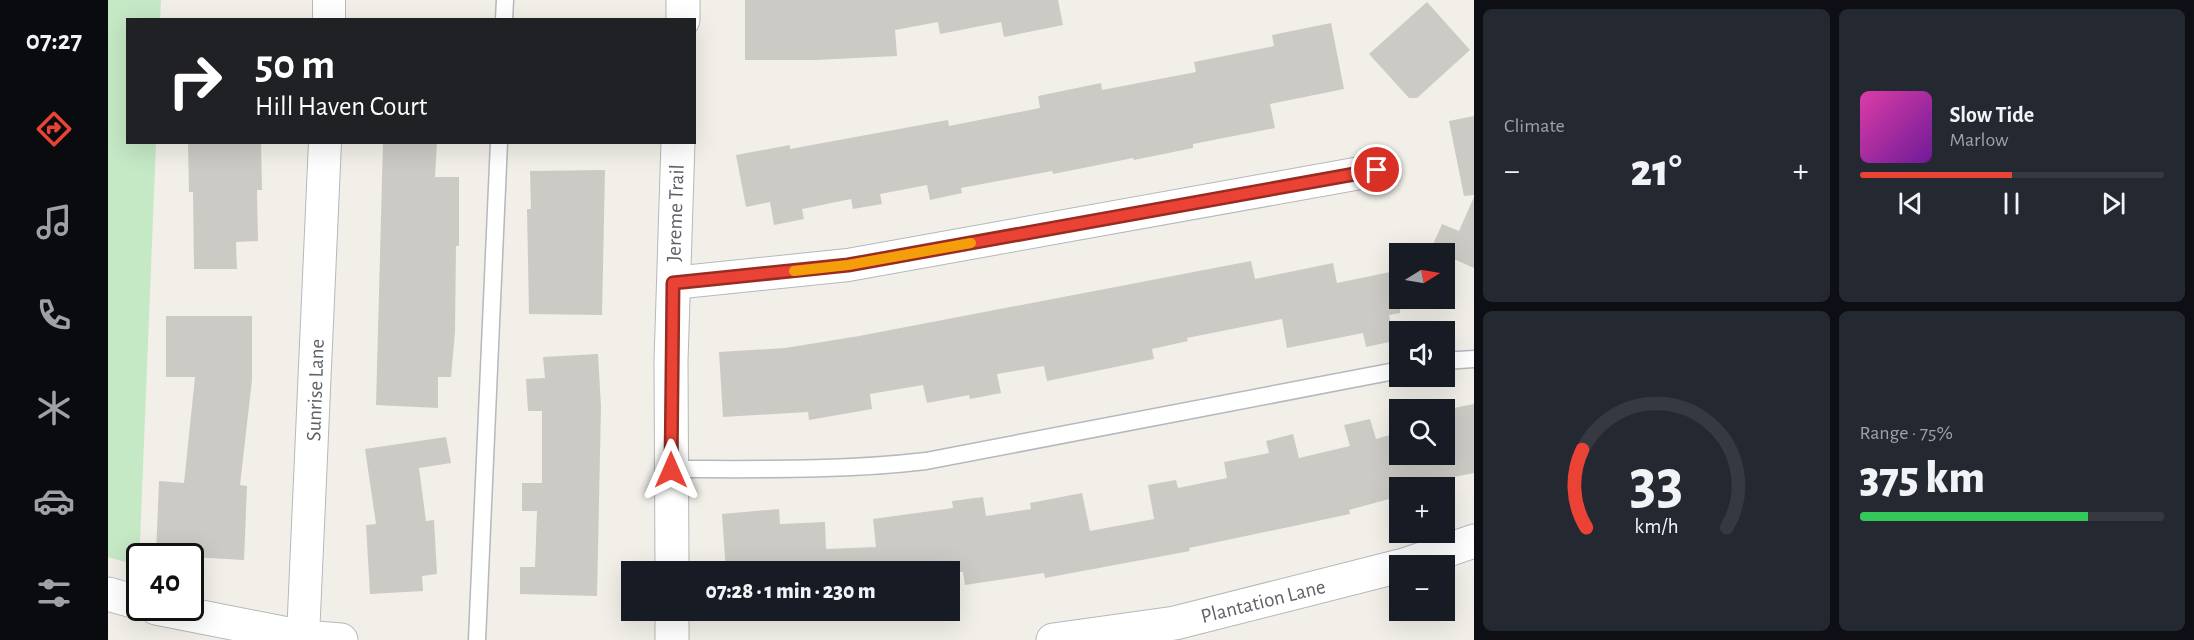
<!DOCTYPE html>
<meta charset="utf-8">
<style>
body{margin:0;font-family:"Alegreya Sans",sans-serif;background:#242831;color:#f1f3f6;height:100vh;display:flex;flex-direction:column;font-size:22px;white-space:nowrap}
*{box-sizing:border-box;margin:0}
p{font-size:20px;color:#9ea1a6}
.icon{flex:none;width:33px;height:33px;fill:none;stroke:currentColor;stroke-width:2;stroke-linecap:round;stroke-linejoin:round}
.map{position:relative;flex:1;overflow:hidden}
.panel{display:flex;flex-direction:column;gap:9px;padding:9px;background:#0d0f14;width:720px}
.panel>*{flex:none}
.guide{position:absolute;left:18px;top:18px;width:570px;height:126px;border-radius:0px;box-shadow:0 6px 24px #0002;background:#202124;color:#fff;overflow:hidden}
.needle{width:39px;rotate:79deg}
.buttons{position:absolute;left:1281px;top:243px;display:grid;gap:12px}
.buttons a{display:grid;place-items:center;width:66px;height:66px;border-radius:0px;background:#171b24;box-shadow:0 6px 24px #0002;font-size:30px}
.speed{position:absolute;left:18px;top:543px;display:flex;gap:12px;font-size:30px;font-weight:700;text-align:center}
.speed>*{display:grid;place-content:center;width:78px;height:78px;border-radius:50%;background:#171b24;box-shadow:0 6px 24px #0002;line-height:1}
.speed .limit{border:3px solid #111;border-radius:9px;background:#fff;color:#111}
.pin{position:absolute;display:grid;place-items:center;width:51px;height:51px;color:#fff;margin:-26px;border:3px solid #fff;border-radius:50%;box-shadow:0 2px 6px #0007}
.me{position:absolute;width:66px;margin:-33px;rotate:0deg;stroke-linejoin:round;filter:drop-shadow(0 0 4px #0008)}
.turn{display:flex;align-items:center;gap:21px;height:126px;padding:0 30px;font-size:27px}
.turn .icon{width:78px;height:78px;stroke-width:2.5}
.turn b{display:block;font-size:42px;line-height:51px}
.big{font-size:45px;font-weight:800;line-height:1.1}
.panel .tile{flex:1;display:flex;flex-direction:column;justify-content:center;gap:9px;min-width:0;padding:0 21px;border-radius:9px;background:#242831}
.panel .dial{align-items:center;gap:0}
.dial svg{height:156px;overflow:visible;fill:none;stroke:#363941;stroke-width:7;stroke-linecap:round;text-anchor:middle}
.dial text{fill:#f1f3f6;stroke:none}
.song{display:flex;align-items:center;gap:18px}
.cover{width:72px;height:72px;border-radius:9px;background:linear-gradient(135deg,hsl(320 70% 55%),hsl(280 70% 35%))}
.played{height:6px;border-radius:3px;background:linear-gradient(90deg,#ea4335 50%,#363941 50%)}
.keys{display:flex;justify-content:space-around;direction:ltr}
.heat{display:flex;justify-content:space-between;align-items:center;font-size:33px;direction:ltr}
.charge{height:9px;border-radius:4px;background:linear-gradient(90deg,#34c759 75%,#363941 0)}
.panel .tiles{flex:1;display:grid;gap:9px;grid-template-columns:repeat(2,1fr)}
.trip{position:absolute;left:513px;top:561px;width:339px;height:60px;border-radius:0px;background:#171b24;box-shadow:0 6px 24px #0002;font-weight:800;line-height:60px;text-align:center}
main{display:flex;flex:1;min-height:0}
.tab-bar{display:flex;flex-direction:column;width:108px;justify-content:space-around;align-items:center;background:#090b0e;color:#9ea1a6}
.tab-bar .icon{width:42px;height:42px}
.tab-bar .current{color:#ea4335}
.tab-bar b{font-size:27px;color:#f1f3f6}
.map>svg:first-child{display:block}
.green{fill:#c5e8c5}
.building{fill:#cccac5}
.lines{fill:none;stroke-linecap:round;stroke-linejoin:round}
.service-casing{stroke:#b5b8bc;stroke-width:19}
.minor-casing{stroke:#b5b8bc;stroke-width:34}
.tertiary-casing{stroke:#b5b8bc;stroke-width:35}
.service{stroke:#fff;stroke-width:16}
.minor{stroke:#fff;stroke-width:32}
.tertiary{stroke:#fff;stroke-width:33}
.route-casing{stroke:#982c22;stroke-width:15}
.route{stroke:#ea4335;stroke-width:10}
.slow{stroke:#f59e0b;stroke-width:10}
.labels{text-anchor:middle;stroke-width:4.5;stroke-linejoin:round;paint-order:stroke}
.street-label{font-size:21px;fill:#5f6368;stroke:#fff}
</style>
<main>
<nav class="tab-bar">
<b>07:27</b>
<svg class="icon current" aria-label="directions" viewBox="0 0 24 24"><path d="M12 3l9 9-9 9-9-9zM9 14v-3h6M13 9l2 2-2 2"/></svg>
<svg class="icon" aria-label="music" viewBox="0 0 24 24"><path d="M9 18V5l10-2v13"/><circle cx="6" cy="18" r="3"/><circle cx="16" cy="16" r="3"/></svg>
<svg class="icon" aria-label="phone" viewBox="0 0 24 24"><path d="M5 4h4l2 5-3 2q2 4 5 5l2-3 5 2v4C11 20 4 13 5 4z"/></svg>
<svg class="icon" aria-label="climate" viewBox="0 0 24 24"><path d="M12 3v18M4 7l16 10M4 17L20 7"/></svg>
<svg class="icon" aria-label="car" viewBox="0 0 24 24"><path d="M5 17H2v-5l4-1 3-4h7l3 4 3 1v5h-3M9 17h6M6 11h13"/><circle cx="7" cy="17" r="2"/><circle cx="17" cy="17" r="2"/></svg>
<svg class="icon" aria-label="filters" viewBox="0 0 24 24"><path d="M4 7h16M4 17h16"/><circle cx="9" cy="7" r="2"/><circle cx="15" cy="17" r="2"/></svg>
</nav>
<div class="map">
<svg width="1366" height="640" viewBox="0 0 1366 640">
<rect width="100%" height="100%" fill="#f1efe8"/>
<!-- green -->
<polygon class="green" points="0,0 53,0 52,19 20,20 20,142 48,143 31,566 0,557"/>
<!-- building -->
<g class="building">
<polygon points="637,0 950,0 955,25 896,37 893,22 832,34 830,22 787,30 789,56 707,60 637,60"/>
<polygon points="1319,2 1362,50 1309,98 1301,98 1261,54"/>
<polygon points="1223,23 1236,89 1162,104 1167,128 1085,144 1085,148 1026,160 1025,158 945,174 944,171 853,188 854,193 822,200 819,185 772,194 774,204 745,209 743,199 694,209 696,219 666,225 662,202 638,207 628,155 682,145 682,149 840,120 841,126 932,108 930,96 993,83 994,90 1088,72 1086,62 1166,46 1164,35"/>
<polygon points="1366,116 1366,195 1356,196 1341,121"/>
<polygon points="80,142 153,142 154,190 149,190 150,241 128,242 129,269 86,269 85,192 81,192"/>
<polygon points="275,142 329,142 327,177 351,177 351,246 348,246 347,332 343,377 330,377 330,408 268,405"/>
<polygon points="497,170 494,315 421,314 419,209 423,209 422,171"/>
<polygon points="1366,197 1366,268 1323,249 1334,224 1351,231"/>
<polygon points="1143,261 1147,279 1225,263 1229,283 1292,270 1292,313 1281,315 1286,341 1258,347 1255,333 1179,348 1174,319 1079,338 1080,341 1044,349 1046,359 939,381 936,366 889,374 893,393 862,399 861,395 819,403 815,385 762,394 764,409 701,420 700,412 615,417 611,352 677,348 751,336"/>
<polygon points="58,316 144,316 144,380 132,485 139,486 136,560 48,555 51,481 76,483 87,377 58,377"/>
<polygon points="490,354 493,407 489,596 412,594 412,567 427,567 429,511 414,511 414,483 434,483 434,411 420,411 418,379 437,378 435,357"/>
<polygon points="1366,404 1366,473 1315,483 1316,488 1292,488 1292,496 1241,510 1242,514 1081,548 1082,551 937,578 936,573 857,585 855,572 618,572 614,514 671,509 672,524 717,522 718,549 768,547 765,519 845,508 844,501 875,497 878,516 923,509 922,503 974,493 982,531 1046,519 1040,485 1068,480 1070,488 1119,478 1116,462 1161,453 1158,441 1185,434 1191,458 1242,446 1236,425 1262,419 1268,439 1292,432 1292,454 1336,454 1336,410"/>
<polygon points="338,437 343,463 311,468 318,521 326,520 329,574 314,576 315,591 262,594 258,525 268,524 257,449"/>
</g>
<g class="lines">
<!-- service casing -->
<g class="service-casing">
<g id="service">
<polyline points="396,20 397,0"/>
<polyline points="1336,361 1366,359"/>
<path d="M 563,469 C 648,469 733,471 818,461 L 1292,370"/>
<polyline points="369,640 391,142"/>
</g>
</g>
<!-- minor casing -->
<g class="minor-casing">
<g id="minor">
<polyline points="221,20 221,0"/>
<polyline points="565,283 740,265 1269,170"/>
<polyline points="195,637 217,142"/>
</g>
</g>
<!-- tertiary casing -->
<g class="tertiary-casing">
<g id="tertiary">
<polyline points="575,20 575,0"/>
<polyline points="1293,566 1366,541"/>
<polyline points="564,572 563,361 570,142"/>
<polyline points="0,594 32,603"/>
<polyline points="48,608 195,637 233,640"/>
<polyline points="564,610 564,640"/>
<polyline points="945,640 1067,623 1292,566"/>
</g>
</g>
<!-- service -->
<use href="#service" class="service"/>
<!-- minor -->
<use href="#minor" class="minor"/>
<!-- tertiary -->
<use href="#tertiary" class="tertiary"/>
</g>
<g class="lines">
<!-- route casing -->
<g class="route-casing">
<polyline id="route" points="563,470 565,283 740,265 1269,170"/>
</g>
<!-- route -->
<use href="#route" class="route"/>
<!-- slow -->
<polyline class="slow" points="686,271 740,265 863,243"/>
</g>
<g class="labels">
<!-- street labels -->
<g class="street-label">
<text transform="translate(567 213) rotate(-88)" y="7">Jereme Trail</text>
<text transform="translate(207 390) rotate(-88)" y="7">Sunrise Lane</text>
<text transform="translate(1155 601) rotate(-14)" y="7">Plantation Lane</text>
</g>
</g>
</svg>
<div class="buttons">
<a><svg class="needle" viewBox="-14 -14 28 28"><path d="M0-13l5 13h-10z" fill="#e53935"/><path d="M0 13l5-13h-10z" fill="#9ea1a6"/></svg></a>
<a><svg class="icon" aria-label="sound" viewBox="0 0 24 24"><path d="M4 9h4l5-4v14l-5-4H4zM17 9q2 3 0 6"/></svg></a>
<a><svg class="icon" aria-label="search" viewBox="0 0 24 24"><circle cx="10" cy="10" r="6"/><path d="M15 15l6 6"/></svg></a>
<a>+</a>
<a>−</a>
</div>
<div class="speed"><div class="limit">40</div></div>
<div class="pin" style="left:1269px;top:170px;background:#d93025"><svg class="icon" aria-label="arrive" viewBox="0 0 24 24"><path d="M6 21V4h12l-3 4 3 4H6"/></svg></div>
<svg class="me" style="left:563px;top:470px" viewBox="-20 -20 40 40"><path d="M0-17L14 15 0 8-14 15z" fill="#ea4335" stroke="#fff" stroke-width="4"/></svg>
<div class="trip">07:28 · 1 min · 230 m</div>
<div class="guide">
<div class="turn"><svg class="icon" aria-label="right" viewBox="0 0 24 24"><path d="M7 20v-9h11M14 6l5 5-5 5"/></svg><div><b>50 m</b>Hill Haven Court</div></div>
</div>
</div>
<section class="panel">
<div class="tiles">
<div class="tile"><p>Climate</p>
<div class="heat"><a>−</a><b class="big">21°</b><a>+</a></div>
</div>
<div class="tile">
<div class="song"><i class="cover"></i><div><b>Slow Tide</b><p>Marlow</p></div></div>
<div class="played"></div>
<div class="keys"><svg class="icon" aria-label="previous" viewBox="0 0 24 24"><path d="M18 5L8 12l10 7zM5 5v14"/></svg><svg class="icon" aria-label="pause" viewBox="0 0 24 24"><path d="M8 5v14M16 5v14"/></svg><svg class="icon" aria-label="next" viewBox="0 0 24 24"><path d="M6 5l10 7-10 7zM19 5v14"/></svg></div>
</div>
<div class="tile dial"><svg viewBox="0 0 100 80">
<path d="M14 69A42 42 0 1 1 86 69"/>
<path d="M14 69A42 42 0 0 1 12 29" stroke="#ea4335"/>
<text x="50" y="56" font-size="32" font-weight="700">33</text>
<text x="50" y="72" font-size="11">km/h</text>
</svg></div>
<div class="tile"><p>Range · 75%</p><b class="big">375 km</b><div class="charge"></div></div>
</div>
</section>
</main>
